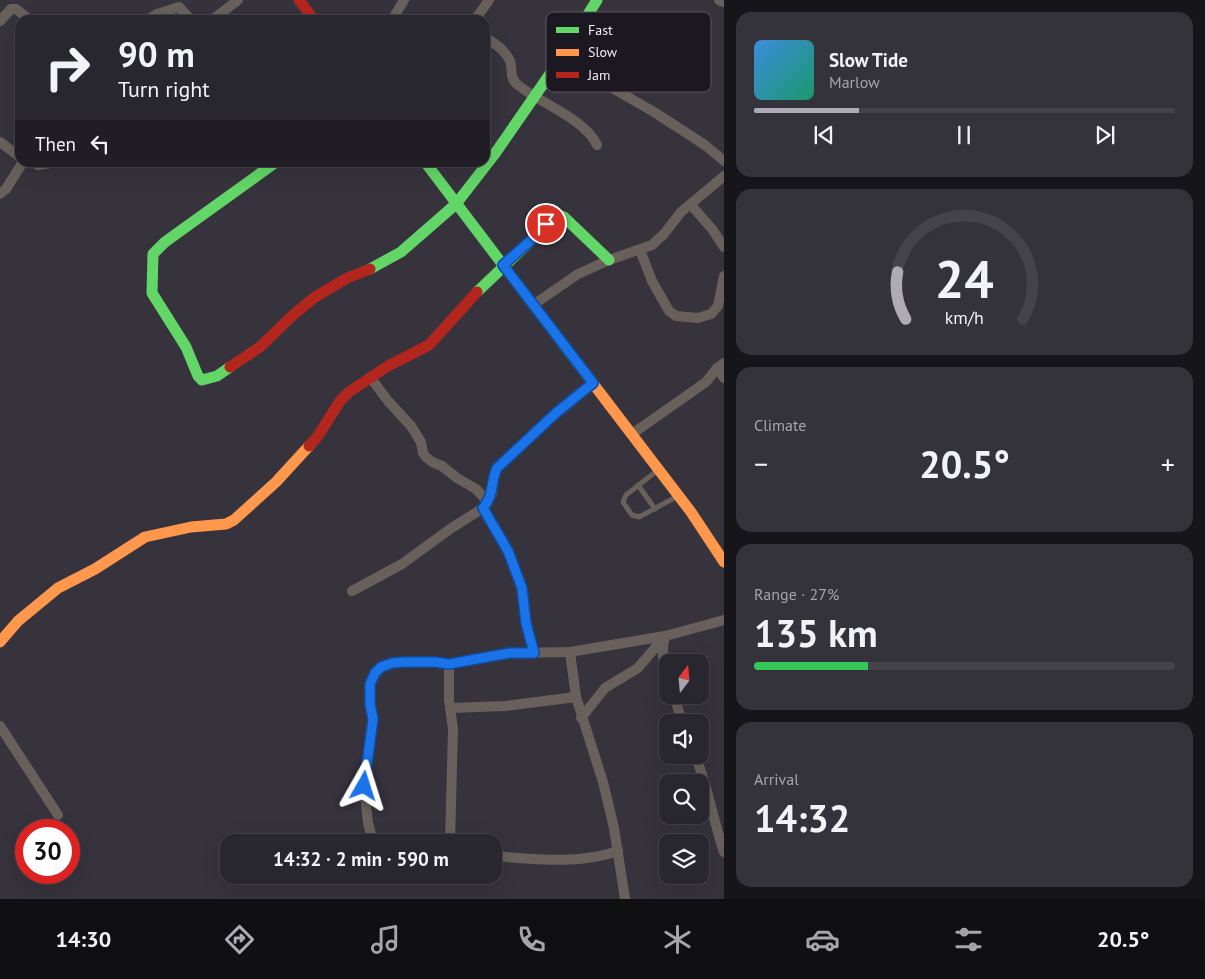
<!DOCTYPE html>
<meta charset="utf-8">
<style>
body{margin:0;font-family:"PT Sans",sans-serif;background:#34323a;color:#f1f3f6;height:100vh;display:flex;flex-direction:column;font-size:19px;white-space:nowrap}
*{box-sizing:border-box;margin:0}
p{font-size:16px;color:#a5a5aa}
.icon{flex:none;width:28px;height:28px;fill:none;stroke:currentColor;stroke-width:2;stroke-linecap:round;stroke-linejoin:round}
.map{position:relative;flex:1;overflow:hidden}
.side{display:flex;flex-direction:column;gap:12px;padding:12px;background:#161519;width:481px}
.side>*{flex:none}
.guide{position:absolute;left:15px;top:15px;width:475px;height:152px;border-radius:15px;box-shadow:0 5px 20px #0002,0 0 0 1px #44434a;background:#28262e;color:#f1f3f6;overflow:hidden}
.needle{width:32px;rotate:16deg}
.controls{position:absolute;left:659px;top:654px;display:grid;gap:10px}
.controls a{display:grid;place-items:center;width:50px;height:50px;border-radius:10px;background:#28262e;box-shadow:0 5px 20px #0002,0 0 0 1px #44434a;font-size:25px}
.speed{position:absolute;left:15px;top:819px;display:flex;gap:10px;font-size:25px;font-weight:700;text-align:center}
.speed>*{display:grid;place-content:center;width:65px;height:65px;border-radius:50%;background:#28262e;box-shadow:0 5px 20px #0002,0 0 0 1px #44434a;line-height:1}
.speed .limit{border:8px solid #d22;background:#fff;color:#111}
.pin{position:absolute;display:grid;place-items:center;width:42px;height:42px;color:#fff;margin:-21px;border:2px solid #fff;border-radius:50%;box-shadow:0 1px 5px #0007}
.me{position:absolute;width:55px;margin:-28px;rotate:6deg;stroke-linejoin:round;filter:drop-shadow(0 0 4px #0008)}
.turn{display:flex;align-items:center;gap:18px;height:105px;padding:0 20px;font-size:22px}
.turn .icon{width:65px;height:65px;stroke-width:2.5}
.turn b{display:block;font-size:35px;line-height:42px}
.then{display:flex;align-items:center;height:48px;padding:0 20px;background:#0003;gap:10px;font-size:19px}
.big{font-size:38px;font-weight:700;line-height:1.1}
.side .widget{flex:1;display:flex;flex-direction:column;justify-content:center;gap:8px;min-width:0;padding:0 18px;border-radius:15px;background:#34323a}
.side .dial{align-items:center;gap:0}
.dial svg{height:130px;overflow:visible;fill:none;stroke:#44434a;stroke-width:7;stroke-linecap:round;text-anchor:middle}
.dial text{fill:#f1f3f6;stroke:none}
.song{display:flex;align-items:center;gap:15px}
.cover{width:60px;height:60px;border-radius:8px;background:linear-gradient(135deg,hsl(210 70% 55%),hsl(160 70% 35%))}
.played{height:5px;border-radius:2px;background:linear-gradient(90deg,#aeabb6 25%,#44434a 25%)}
.keys{display:flex;justify-content:space-around;direction:ltr}
.heat{display:flex;justify-content:space-between;align-items:center;font-size:28px;direction:ltr}
.charge{height:8px;border-radius:4px;background:linear-gradient(90deg,#34c759 27%,#44434a 0)}
.trip{position:absolute;left:220px;top:834px;width:282px;height:50px;border-radius:15px;background:#28262e;box-shadow:0 5px 20px #0002,0 0 0 1px #44434a;font-weight:700;line-height:50px;text-align:center}
.menu{display:flex;height:80px;justify-content:space-around;align-items:center;background:#100f12;color:#a5a5aa}
.menu .icon{width:35px;height:35px}
.menu .current{color:#aeabb6}
.menu b{font-size:22px;color:#f1f3f6}
main{display:flex;flex:1;min-height:0}
.map>svg:first-child{display:block}
.lines{fill:none;stroke-linecap:round;stroke-linejoin:round}
.lane{stroke:#69605b;stroke-width:5}
.street{stroke:#69605b;stroke-width:10}
.fast{stroke:#63d668;stroke-width:11}
.slow{stroke:#ff974d;stroke-width:11}
.jam{stroke:#b3261e;stroke-width:11}
.route-casing{stroke:#114b97;stroke-width:12}
.route{stroke:#1a73e8;stroke-width:9}
.key{fill:#1b1821;stroke:#5a5761;stroke-width:1}
.key-label{font-size:14px;fill:#eeebf7}
</style>
<main>
<div class="map">
<svg width="724" height="899" viewBox="0 0 724 899">
<rect width="100%" height="100%" fill="#36333d"/>
<g class="lines">
<!-- lane -->
<g class="lane">
<polyline points="658,470 626,495 623,502 632,515 639,517 678,496"/>
<polyline points="638,485 655,509"/>
</g>
<!-- street -->
<g class="street">
<polyline points="719,0 724,2"/>
<polyline points="148,20 157,14 179,7 191,20"/>
<polyline points="212,20 238,0"/>
<polyline points="392,20 404,0"/>
<polyline points="475,20 489,0"/>
<polyline points="0,21 11,9 16,9 30,20"/>
<path d="M 485,37 C 494,43 505,50 510,61 C 513,70 509,78 518,85 C 541,104 584,118 597,145"/>
<polyline points="559,61 581,76 607,85 654,112 705,145 724,161"/>
<polyline points="0,142 20,157"/>
<polyline points="32,162 38,165 55,162"/>
<polyline points="0,194 6,189 23,162"/>
<polyline points="691,205 712,229 724,247"/>
<polyline points="640,250 652,281 669,311 676,316 698,318 711,314 718,306 724,276"/>
<polyline points="533,305 578,274 609,260 652,245 664,234 681,212 724,176"/>
<polyline points="717,368 724,378"/>
<polyline points="370,377 388,401 411,426 421,442 423,453 426,457 432,462 442,466 457,478 476,489 488,502"/>
<polyline points="632,434 706,382 717,368 724,363"/>
<polyline points="483,508 508,551 521,588 526,623 534,653"/>
<polyline points="352,591 402,564 450,529 483,508 492,494 494,475 497,468 556,413 593,383"/>
<path d="M 665,637 C 661,650 663,666 668,678"/>
<polyline points="570,652 576,697 603,782 614,828 625,899"/>
<polyline points="449,664 449,700 453,729 450,842"/>
<polyline points="674,695 682,722"/>
<polyline points="450,708 505,706 576,697"/>
<polyline points="581,718 605,688 638,668 665,636"/>
<polyline points="0,726 58,815"/>
<path d="M 695,755 C 708,787 713,820 724,852"/>
<polyline points="377,842 372,838 368,823 364,786 373,719 370,704 370,683 375,673 381,667 392,663 405,662 435,662 449,664 510,653 570,652 665,636 724,620"/>
<path d="M 494,856 C 535,859 578,865 618,851"/>
</g>
<!-- fast -->
<g class="fast">
<polyline points="425,162 572,356"/>
<polyline points="370,269 401,252 456,204 494,155 559,61 597,0"/>
<polyline points="477,292 539,233 552,216 558,215 564,217 609,260"/>
<polyline points="230,367 217,376 202,380 198,376 186,347 152,293 153,254 165,242 276,162"/>
</g>
<!-- slow -->
<g class="slow">
<polyline points="572,356 691,512 724,562"/>
<polyline points="0,642 18,621 58,588 95,569 145,537 191,527 226,524 234,520 276,482 309,446"/>
</g>
<!-- jam -->
<g class="jam">
<polyline points="299,0 314,20"/>
<polyline points="230,367 260,347 293,315 315,297 347,278 370,269"/>
<polyline points="309,446 318,436 340,401 349,392 388,366 429,345 477,292"/>
</g>
</g>
<g class="lines">
<!-- route casing -->
<g class="route-casing">
<path id="route" d="M 364,786 L 373,719 L 370,704 L 370,684 L 375,673 L 381,667 L 392,663 L 405,662 L 435,662 L 449,664 L 510,653 L 534,653 L 526,623 L 522,588 L 508,551 L 483,508 C 495,493 490,483 497,468 L 556,413 L 593,383 L 503,265 L 539,233 L 546,224"/>
</g>
<!-- route -->
<use href="#route" class="route"/>
</g>
<!-- legend -->
<rect x="546" y="12" width="165" height="80" rx="8" class="key"/>
<rect x="556" y="27" width="23" height="6" fill="#63d668"/>
<rect x="556" y="49" width="23" height="7" fill="#ff974d"/>
<rect x="556" y="72" width="23" height="6" fill="#b3261e"/>
<g class="key-label">
<text x="588" y="35">Fast</text>
<text x="588" y="57">Slow</text>
<text x="588" y="80">Jam</text>
</g>
</svg>
<div class="controls">
<a><svg class="needle" viewBox="-14 -14 28 28"><path d="M0-13l5 13h-10z" fill="#e53935"/><path d="M0 13l5-13h-10z" fill="#a5a5aa"/></svg></a>
<a><svg class="icon" aria-label="sound" viewBox="0 0 24 24"><path d="M4 9h4l5-4v14l-5-4H4zM17 9q2 3 0 6"/></svg></a>
<a><svg class="icon" aria-label="search" viewBox="0 0 24 24"><circle cx="10" cy="10" r="6"/><path d="M15 15l6 6"/></svg></a>
<a><svg class="icon" aria-label="layers" viewBox="0 0 24 24"><path d="M12 4l9 5-9 5-9-5zM3 14l9 5 9-5"/></svg></a>
</div>
<div class="speed"><div class="limit">30</div></div>
<div class="pin" style="left:546px;top:224px;background:#d93025"><svg class="icon" aria-label="arrive" viewBox="0 0 24 24"><path d="M6 21V4h12l-3 4 3 4H6"/></svg></div>
<svg class="me" style="left:364px;top:786px" viewBox="-20 -20 40 40"><path d="M0-17L14 15 0 8-14 15z" fill="#1a73e8" stroke="#fff" stroke-width="4"/></svg>
<div class="trip">14:32 · 2 min · 590 m</div>
<div class="guide">
<div class="turn"><svg class="icon" aria-label="right" viewBox="0 0 24 24"><path d="M7 20v-9h11M14 6l5 5-5 5"/></svg><div><b>90 m</b>Turn right</div></div>
<div class="then">Then<svg class="icon" aria-label="left" viewBox="0 0 24 24"><path d="M17 20v-9H6M10 6l-5 5 5 5"/></svg></div>
</div>
</div>
<section class="side">
<div class="widget">
<div class="song"><i class="cover"></i><div><b>Slow Tide</b><p>Marlow</p></div></div>
<div class="played"></div>
<div class="keys"><svg class="icon" aria-label="previous" viewBox="0 0 24 24"><path d="M18 5L8 12l10 7zM5 5v14"/></svg><svg class="icon" aria-label="pause" viewBox="0 0 24 24"><path d="M8 5v14M16 5v14"/></svg><svg class="icon" aria-label="next" viewBox="0 0 24 24"><path d="M6 5l10 7-10 7zM19 5v14"/></svg></div>
</div>
<div class="widget dial"><svg viewBox="0 0 100 80">
<path d="M14 69A42 42 0 1 1 86 69"/>
<path d="M14 69A42 42 0 0 1 9 40" stroke="#aeabb6"/>
<text x="50" y="56" font-size="32" font-weight="700">24</text>
<text x="50" y="72" font-size="11">km/h</text>
</svg></div>
<div class="widget"><p>Climate</p>
<div class="heat"><a>−</a><b class="big">20.5°</b><a>+</a></div>
</div>
<div class="widget"><p>Range · 27%</p><b class="big">135 km</b><div class="charge"></div></div>
<div class="widget"><p>Arrival</p><b class="big">14:32</b></div>
</section>
</main>
<nav class="menu">
<b>14:30</b>
<svg class="icon current" aria-label="directions" viewBox="0 0 24 24"><path d="M12 3l9 9-9 9-9-9zM9 14v-3h6M13 9l2 2-2 2"/></svg>
<svg class="icon" aria-label="music" viewBox="0 0 24 24"><path d="M9 18V5l10-2v13"/><circle cx="6" cy="18" r="3"/><circle cx="16" cy="16" r="3"/></svg>
<svg class="icon" aria-label="phone" viewBox="0 0 24 24"><path d="M5 4h4l2 5-3 2q2 4 5 5l2-3 5 2v4C11 20 4 13 5 4z"/></svg>
<svg class="icon" aria-label="climate" viewBox="0 0 24 24"><path d="M12 3v18M4 7l16 10M4 17L20 7"/></svg>
<svg class="icon" aria-label="car" viewBox="0 0 24 24"><path d="M5 17H2v-5l4-1 3-4h7l3 4 3 1v5h-3M9 17h6M6 11h13"/><circle cx="7" cy="17" r="2"/><circle cx="17" cy="17" r="2"/></svg>
<svg class="icon" aria-label="filters" viewBox="0 0 24 24"><path d="M4 7h16M4 17h16"/><circle cx="9" cy="7" r="2"/><circle cx="15" cy="17" r="2"/></svg>
<b>20.5°</b>
</nav>
